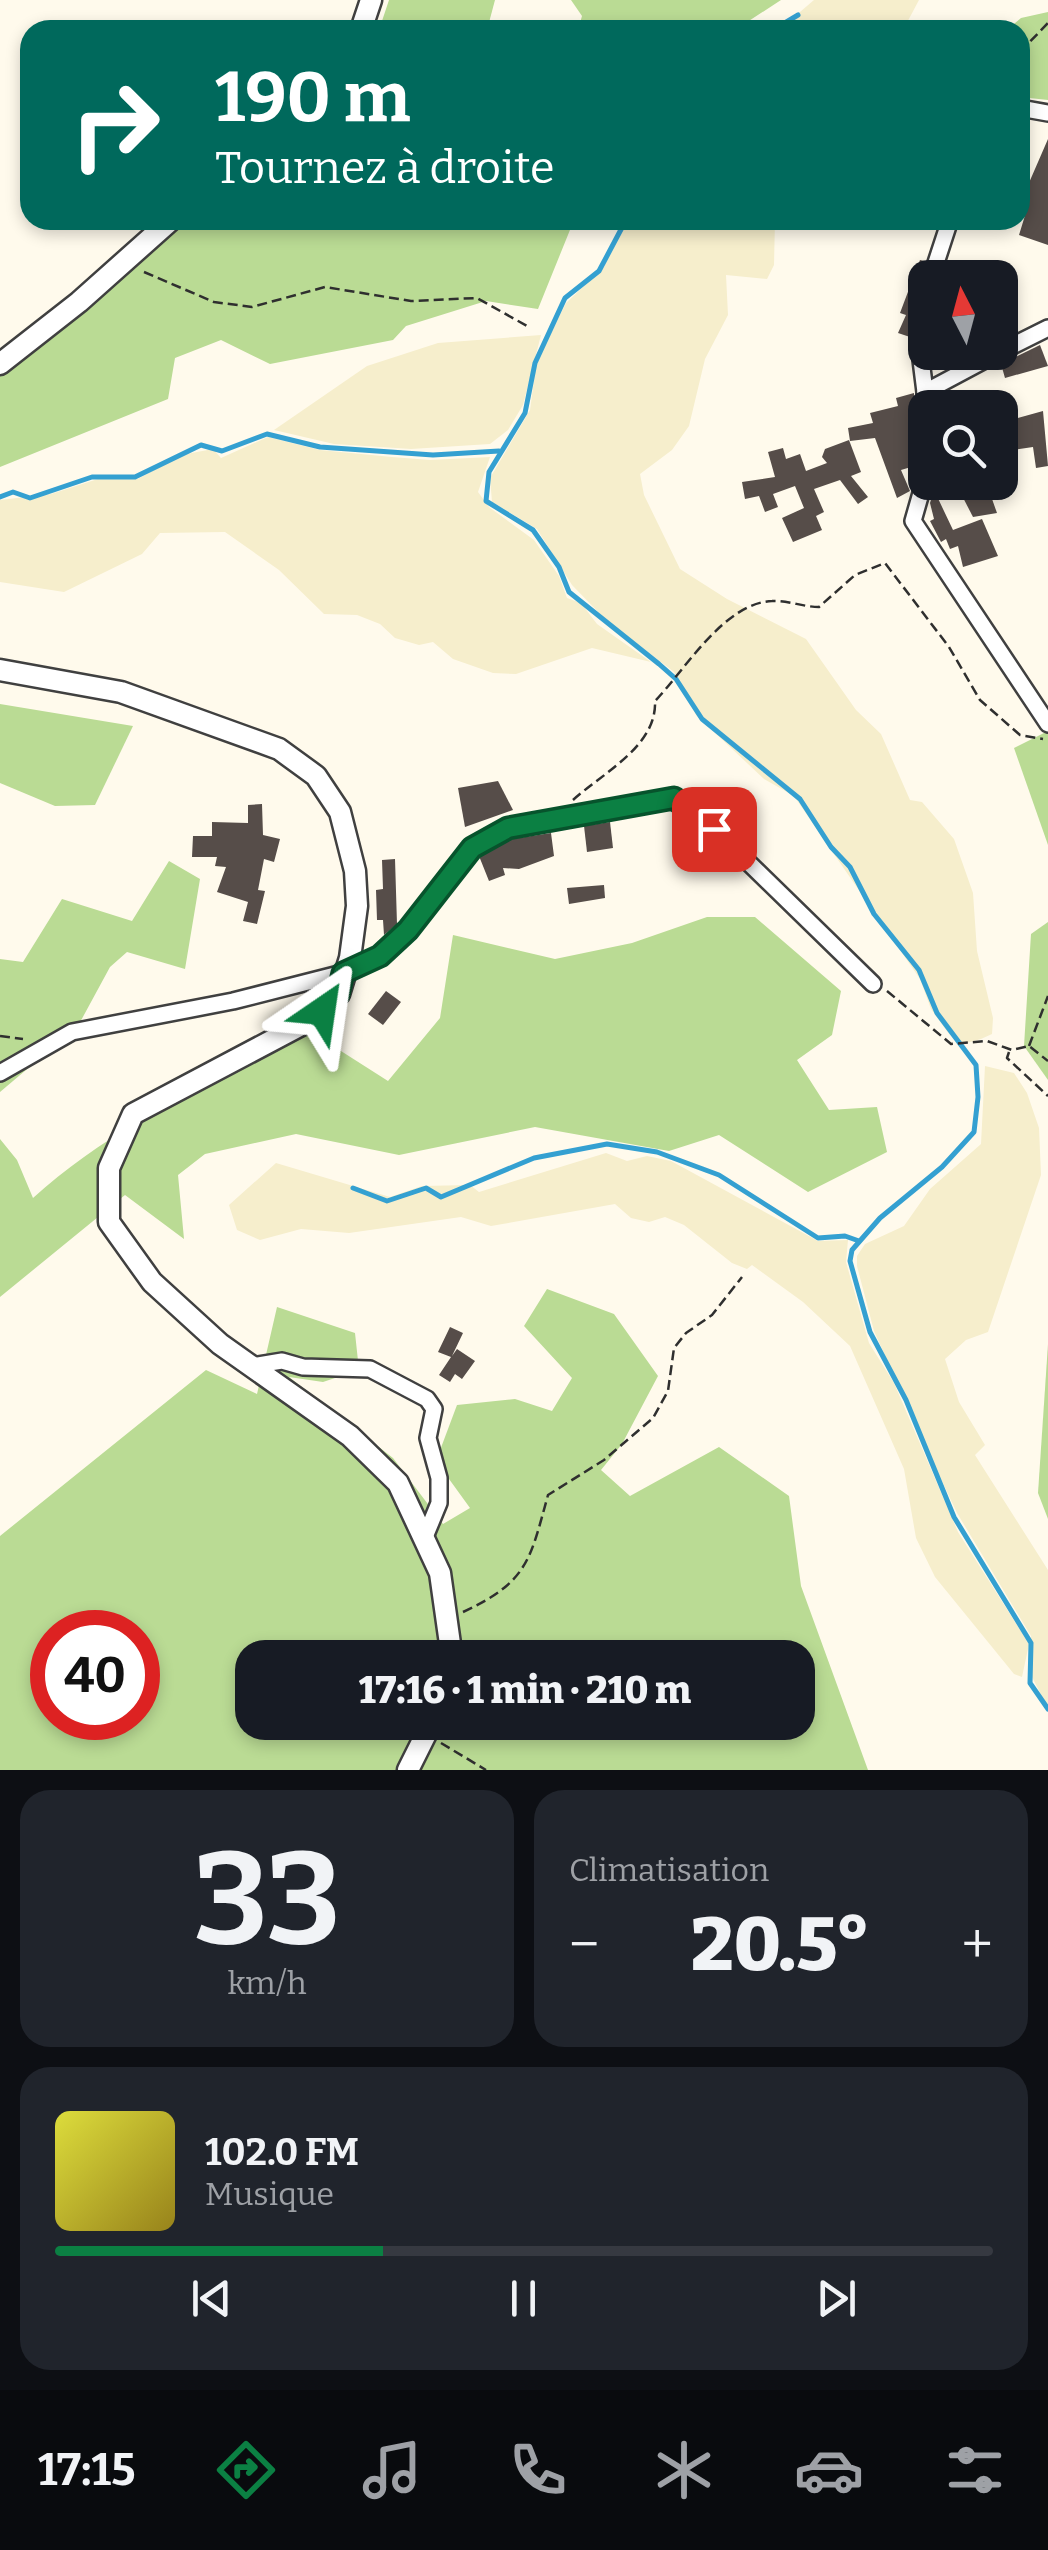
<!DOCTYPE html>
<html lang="fr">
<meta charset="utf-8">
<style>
body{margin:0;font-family:Bitter,serif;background:#20242c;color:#f1f3f6;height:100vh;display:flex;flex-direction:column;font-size:38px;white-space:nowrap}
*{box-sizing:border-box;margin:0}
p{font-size:32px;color:#9ea1a6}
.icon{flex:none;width:55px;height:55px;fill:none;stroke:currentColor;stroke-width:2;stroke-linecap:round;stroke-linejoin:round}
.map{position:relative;height:1770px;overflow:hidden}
.side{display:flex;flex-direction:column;gap:20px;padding:20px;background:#0d0f14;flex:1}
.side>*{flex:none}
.top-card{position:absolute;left:20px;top:20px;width:1010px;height:210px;border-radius:30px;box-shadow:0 5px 15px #0003;background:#00695c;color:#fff;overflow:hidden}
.needle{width:65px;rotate:354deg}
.controls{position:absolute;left:908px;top:260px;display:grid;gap:20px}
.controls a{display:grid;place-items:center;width:110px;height:110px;border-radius:20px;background:#171b24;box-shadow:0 5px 15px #0003;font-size:50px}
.speed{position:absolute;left:30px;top:1610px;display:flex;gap:20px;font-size:50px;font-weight:700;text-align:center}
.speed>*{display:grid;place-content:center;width:130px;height:130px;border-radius:50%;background:#171b24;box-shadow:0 5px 15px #0003;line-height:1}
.speed .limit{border:15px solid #d22;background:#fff;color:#111}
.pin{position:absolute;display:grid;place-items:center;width:85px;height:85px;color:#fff;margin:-42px;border-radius:20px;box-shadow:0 5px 15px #0006}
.me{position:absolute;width:110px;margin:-55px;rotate:32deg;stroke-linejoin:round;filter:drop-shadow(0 0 8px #0008)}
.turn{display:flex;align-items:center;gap:35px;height:210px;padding:0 30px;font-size:45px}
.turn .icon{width:130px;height:130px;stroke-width:2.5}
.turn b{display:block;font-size:70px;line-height:85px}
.big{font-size:75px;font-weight:800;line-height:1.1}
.side .widget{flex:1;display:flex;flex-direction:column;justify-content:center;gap:15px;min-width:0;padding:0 35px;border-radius:30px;background:#20242c}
.side .dial{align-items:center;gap:0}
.dial b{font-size:130px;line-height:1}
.song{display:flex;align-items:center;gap:30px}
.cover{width:120px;height:120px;border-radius:15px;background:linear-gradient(135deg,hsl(60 70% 55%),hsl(50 70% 35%))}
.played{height:10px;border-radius:5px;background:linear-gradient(90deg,#0b8043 35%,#363941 35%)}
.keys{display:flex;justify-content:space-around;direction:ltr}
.heat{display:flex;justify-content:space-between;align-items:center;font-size:55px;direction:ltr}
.side .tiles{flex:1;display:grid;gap:20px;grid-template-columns:1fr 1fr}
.widget:last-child{grid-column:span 2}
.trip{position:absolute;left:235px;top:1640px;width:580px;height:100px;border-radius:30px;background:#171b24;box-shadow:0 5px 15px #0003;font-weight:800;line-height:100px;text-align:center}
.tab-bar{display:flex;height:160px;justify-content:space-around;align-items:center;background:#090b0e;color:#9ea1a6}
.tab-bar .icon{width:70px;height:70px}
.tab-bar .on{color:#0b8043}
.tab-bar b{font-size:45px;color:#f1f3f6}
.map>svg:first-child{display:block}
.farmland{fill:#f6eecc}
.forest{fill:#badb94;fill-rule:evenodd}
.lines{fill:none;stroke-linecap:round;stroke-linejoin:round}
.stream{stroke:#34a0d1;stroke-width:5}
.building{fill:#564d49}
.minor-casing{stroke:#404040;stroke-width:20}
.tertiary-casing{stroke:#404040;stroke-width:25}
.path{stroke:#2f2f2f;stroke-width:2.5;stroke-dasharray:10 5;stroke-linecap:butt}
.minor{stroke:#fff;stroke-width:15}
.tertiary{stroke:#fff;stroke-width:20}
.route-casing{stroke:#07532c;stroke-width:25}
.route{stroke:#0b8043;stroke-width:18}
</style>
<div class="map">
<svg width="1048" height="1770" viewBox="0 0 1048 1770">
<rect width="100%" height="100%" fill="#fffaec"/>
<!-- farmland -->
<g class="farmland">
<polygon points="814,0 919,0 903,30 779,30"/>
<polygon points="626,220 775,220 774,265 767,279 726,275 728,315 705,359 689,426 672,450 640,474 644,495 680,569 727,599 806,639 856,710 881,734 910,800 922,802 954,839 973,893 977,951 993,1018 992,1034 981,1039 963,1044 949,1034 931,1009 920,979 794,796 764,779 696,715 674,672 605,619 572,585 537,529 492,502 490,478 530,410 536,365 550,335 566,303 604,267"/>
<polygon points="541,335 523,405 508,430 490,444 411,449 334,444 274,430 367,366 438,343"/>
<polygon points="268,437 320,450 392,457 430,460 490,457 478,492 489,507 534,540 559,576 567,598 581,603 597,624 651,662 592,648 516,674 493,673 453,659 433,642 419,645 395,638 380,624 357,615 324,614 279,570 225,532 160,533 142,554 64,592 0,582 0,500 51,494 101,478 138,479 181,455 213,449 221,458"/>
<polygon points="985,1066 1014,1073 1027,1093 1039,1128 1041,1175 988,1332 966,1340 945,1359 959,1402 985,1445 975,1455 1048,1570 1048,1708 1032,1677 1031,1636 957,1513 933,1462 874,1331 857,1266 857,1256 865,1244 904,1226 930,1189 981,1144"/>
<polygon points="606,1153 627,1161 647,1156 671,1161 818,1241 848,1240 846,1262 869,1343 894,1383 958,1532 1029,1644 1022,1677 1014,1674 935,1577 916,1538 904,1469 850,1346 803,1302 752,1265 747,1269 732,1263 684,1225 665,1217 649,1222 631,1218 615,1204 491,1226 461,1217 349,1233 301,1229 260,1240 237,1230 229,1205 276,1163 390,1197 422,1186 470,1185 479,1192"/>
</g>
<!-- forest -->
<g class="forest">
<polygon points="389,0 495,0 487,30 379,30"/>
<polygon points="571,0 781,0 735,30 578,30 582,16"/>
<polygon points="1048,12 1048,100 1020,97 1020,30 1007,30 1021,18"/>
<polygon points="180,220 574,220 538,309 486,301 406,326 393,340 270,364 221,340 175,358 168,399 0,467 0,353"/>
<polygon points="0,704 133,726 95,805 55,806 0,783"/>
<polygon points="1048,731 1048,845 1014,748"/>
<polygon points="169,861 200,879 185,969 127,952 110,967 78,1026 0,1092 0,959 23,962 62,899 132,921"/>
<path d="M 707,917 L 755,917 L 841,991 L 832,1035 L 797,1060 L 829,1110 L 877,1107 L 887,1152 L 808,1192 L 719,1135 L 669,1151 L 535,1127 L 399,1155 L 296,1134 L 205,1154 L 178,1175 L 184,1239 L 125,1195 L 0,1297 L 0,1139 L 17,1160 L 33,1198 C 112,1127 214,1079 308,1030 L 388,1081 L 440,1018 L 453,935 L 555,959 L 632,943 Z"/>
<polygon points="1048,922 1048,1080 1024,1046 1031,934"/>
<path d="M 547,1289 L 614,1314 L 658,1376 L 622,1444 L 601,1470 L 630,1496 L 719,1447 L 789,1496 L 801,1586 L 868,1770 L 0,1770 L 0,1536 L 206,1370 L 257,1394 L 277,1307 L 355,1333 L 359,1370 L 323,1382 L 289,1377 L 393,1458 L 443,1524 L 470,1508 L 436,1461 L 457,1405 L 515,1399 L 552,1411 L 572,1378 L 524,1326 ZM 52,1632 L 138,1632 L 138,1718 L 52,1718 ZM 252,1658 L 798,1658 L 798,1722 L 252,1722 Z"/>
<polygon points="1048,1344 1048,1519 1038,1493"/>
</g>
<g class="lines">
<!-- stream -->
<g class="stream">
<polyline points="773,30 798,15"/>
<polyline points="626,220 599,271 565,298 535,363 525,413 489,472 486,501 533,530 559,567 569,592 659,664 676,679 702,719 800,799 831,847 850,867 874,914 919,970 937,1013 976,1065 978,1097 974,1132 942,1167 880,1218 852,1250 850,1261 870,1332 906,1400 954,1517 1031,1643 1030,1683 1048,1709"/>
<polyline points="0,497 13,492 30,498 92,477 135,477 201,445 222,451 267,434 320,447 433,455 499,451"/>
<polyline points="353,1188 387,1201 426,1188 441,1197 534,1158 607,1144 657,1152 719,1175 818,1238 845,1236 859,1241"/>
</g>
</g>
<!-- building -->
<g class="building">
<polygon points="1048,139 1048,245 1019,235 1027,209 1020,206 1020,189 1025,192"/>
<polygon points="920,260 925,261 920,279 924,287 914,308 910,337 898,333 906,315 900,313"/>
<polygon points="1040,345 1048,366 1005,378 1001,364"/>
<polygon points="914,393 915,413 925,419 925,425 918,427 922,438 911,443 921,464 901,470 910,491 897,498 875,438 850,441 848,428 873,423 870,413 898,406 896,398"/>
<polygon points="1043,411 1048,466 1036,468 1033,447 1000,452 1000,423"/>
<polygon points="849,440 861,472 851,476 868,497 858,504 840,480 814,489 824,512 816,516 822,530 793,542 782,518 804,508 795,486 773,494 778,507 765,512 759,496 745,499 742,482 775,477 768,452 783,448 786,459 800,454 806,471 827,463 822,457 825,449"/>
<polygon points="955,482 986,482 997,513 973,517"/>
<polygon points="934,490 953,530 982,519 998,556 963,567 958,546 950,549 946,539 941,542 930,521 934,519 930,503"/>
<polygon points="498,781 513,810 465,827 458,788"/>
<polygon points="262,804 263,835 280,839 274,862 264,859 258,890 265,891 257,924 243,921 248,902 217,892 226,867 215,866 217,857 192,857 193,836 212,836 212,822 248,823 248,805"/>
<polygon points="610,822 613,848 587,852 584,826"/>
<polygon points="551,833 554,856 519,869 503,868 505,875 489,881 479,856 512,839"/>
<polygon points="395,859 397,924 384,935 383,920 377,920 376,890 383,889 382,860"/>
<polygon points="604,885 605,898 569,904 567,888"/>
<polygon points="386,991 401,1002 383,1025 368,1014"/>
<polygon points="450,1327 463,1333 452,1356 457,1349 475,1361 462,1379 455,1374 450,1382 439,1375 451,1357 438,1352"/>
</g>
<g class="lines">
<!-- minor casing -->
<g class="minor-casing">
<g id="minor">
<polyline points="1020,108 1048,113"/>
<polyline points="931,278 950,220"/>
<polyline points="1000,352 1048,328"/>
<polyline points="925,392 920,352 925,310"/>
<polyline points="925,408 925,392 1000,352"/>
<polyline points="925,479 913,521 1048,724"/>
<polyline points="0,1073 72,1032 233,1001 343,973 380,956 408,930 472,847 508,828 673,798 714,829 873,984"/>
<polyline points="251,1366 282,1361 303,1367 370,1369 427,1399 434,1409 428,1438 439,1478 439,1503 425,1537"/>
</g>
</g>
<!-- tertiary casing -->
<g class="tertiary-casing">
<g id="tertiary">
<polyline points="361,30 371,0"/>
<polyline points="0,364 79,302 171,220"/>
<polyline points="0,670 121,692 279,749 316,776 340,812 355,871 357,906 350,958 339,994 307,1022 133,1114 109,1168 109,1222 152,1282 220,1344 350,1436 398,1483 440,1573 452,1658"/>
<polyline points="408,1770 432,1722"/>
</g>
</g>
<!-- path -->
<g class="path">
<polyline points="1020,52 1048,23"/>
<polyline points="144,272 214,302 252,307 325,287 411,301 477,298 527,326"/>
<path d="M 573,800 C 604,772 657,746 655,701 C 685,670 724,603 772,601 C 787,600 803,607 819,607 L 855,575 L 885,563 L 949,647 L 980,700 L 1020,735 L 1043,739"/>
<polyline points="887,991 951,1044 987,1041 1012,1050 1029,1046 1048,1061"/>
<polyline points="0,1036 23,1039"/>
<polyline points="1029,1046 1048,996"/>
<polyline points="1009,1052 1007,1058 1048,1096"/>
<path d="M 463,1612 C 528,1582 530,1560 548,1495 L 604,1460 L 653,1418 L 668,1391 L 674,1348 L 686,1333 L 712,1315 L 742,1277"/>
<polyline points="441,1743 486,1770"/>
</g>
<!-- minor -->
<use href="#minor" class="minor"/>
<!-- tertiary -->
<use href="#tertiary" class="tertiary"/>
</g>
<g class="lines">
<!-- route casing -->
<g class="route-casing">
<polyline id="route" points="322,1011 338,994 343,973 380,956 408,930 472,848 508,828 674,798 714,829"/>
</g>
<!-- route -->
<use href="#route" class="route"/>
</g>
</svg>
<div class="controls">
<a><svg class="needle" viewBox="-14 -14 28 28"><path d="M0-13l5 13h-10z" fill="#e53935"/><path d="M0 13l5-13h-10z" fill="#9ea1a6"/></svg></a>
<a><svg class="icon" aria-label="search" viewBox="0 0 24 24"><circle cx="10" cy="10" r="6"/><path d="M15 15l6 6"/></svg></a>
</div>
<div class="speed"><div class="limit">40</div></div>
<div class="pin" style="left:714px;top:829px;background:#d93025"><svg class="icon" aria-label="arrive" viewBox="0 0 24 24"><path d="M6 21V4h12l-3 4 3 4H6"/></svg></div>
<svg class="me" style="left:322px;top:1011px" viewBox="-20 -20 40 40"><path d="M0-17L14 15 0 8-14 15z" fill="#0b8043" stroke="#fff" stroke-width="4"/></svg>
<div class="trip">17:16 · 1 min · 210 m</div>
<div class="top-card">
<div class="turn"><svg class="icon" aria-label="right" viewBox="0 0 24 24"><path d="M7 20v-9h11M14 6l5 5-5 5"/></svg><div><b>190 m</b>Tournez à droite</div></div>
</div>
</div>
<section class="side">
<div class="tiles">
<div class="widget dial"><b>33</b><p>km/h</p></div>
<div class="widget"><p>Climatisation</p>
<div class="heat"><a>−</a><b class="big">20.5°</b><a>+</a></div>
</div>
<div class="widget">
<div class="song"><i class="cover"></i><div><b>102.0 FM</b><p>Musique</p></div></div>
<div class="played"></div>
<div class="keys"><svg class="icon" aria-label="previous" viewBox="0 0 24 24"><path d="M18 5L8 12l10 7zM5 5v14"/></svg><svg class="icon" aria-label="pause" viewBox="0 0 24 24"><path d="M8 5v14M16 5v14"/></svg><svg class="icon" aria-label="next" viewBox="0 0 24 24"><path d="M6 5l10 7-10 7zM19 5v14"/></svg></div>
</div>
</div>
</section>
<nav class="tab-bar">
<b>17:15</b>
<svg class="icon on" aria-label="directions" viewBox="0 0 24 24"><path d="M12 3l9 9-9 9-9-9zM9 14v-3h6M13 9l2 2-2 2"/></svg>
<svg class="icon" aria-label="music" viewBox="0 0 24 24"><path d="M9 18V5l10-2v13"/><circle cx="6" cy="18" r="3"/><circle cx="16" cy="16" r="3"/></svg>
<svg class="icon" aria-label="phone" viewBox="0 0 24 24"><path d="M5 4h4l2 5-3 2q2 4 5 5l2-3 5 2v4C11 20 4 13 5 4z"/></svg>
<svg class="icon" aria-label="climate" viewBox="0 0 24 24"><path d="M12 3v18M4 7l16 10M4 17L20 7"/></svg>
<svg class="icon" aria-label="car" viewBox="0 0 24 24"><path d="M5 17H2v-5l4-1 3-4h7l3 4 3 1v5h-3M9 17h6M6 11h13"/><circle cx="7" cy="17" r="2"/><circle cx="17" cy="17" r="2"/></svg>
<svg class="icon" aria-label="filters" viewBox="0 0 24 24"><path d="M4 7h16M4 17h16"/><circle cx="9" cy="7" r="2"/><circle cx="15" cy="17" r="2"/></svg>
</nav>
